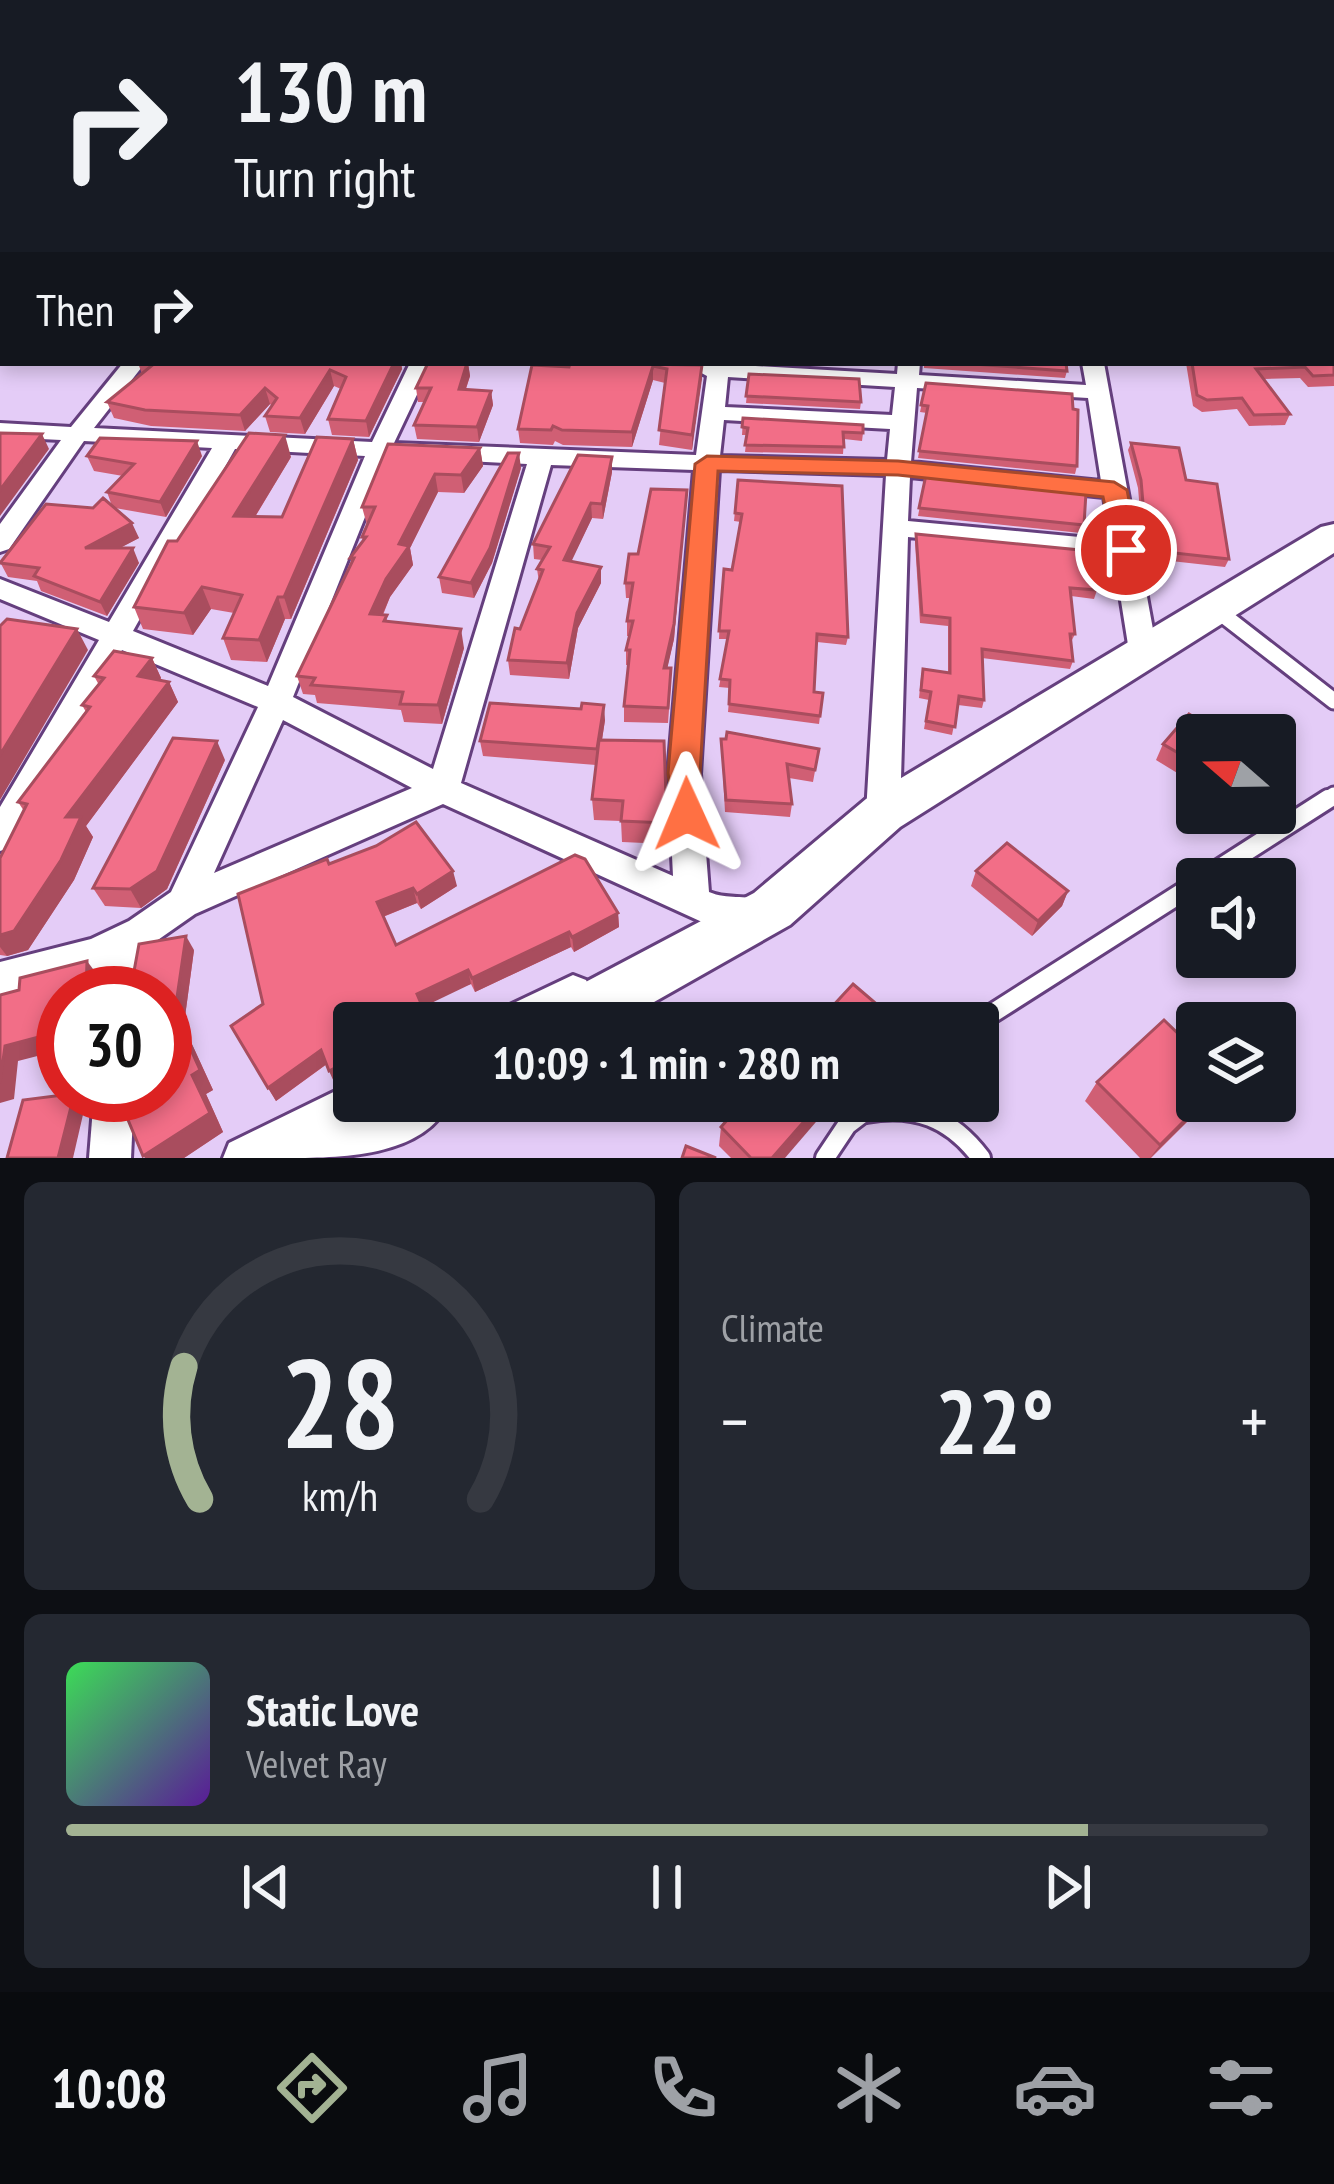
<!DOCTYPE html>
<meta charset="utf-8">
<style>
body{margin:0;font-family:"PT Sans Narrow",sans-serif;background:#242831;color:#f1f3f6;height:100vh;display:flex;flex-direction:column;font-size:45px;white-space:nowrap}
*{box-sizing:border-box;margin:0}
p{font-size:39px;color:#9ea1a6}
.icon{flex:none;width:66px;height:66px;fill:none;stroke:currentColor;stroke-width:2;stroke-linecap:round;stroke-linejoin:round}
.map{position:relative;height:1158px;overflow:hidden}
.side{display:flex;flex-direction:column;gap:24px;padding:24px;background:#0d0f14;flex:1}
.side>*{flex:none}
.guide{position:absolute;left:0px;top:0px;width:1335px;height:366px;box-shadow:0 6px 18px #0003;background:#171b24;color:#f1f3f6;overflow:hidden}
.needle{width:78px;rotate:290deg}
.buttons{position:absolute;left:1176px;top:714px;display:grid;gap:24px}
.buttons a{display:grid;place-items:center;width:120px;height:120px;border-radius:12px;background:#171b24;box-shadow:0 6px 18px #0003;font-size:60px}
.speed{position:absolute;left:36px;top:966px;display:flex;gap:24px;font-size:60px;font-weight:700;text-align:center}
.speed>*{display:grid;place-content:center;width:156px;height:156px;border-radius:50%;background:#171b24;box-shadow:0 6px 18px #0003;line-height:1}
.speed .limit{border:18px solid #d22;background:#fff;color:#111}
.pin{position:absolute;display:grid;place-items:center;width:102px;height:102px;color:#fff;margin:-51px;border:6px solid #fff;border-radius:50%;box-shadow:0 3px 12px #0007}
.me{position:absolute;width:132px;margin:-66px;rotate:359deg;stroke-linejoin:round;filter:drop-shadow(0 0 9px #0008)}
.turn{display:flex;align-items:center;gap:42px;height:252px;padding:0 36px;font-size:54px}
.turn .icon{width:156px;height:156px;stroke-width:2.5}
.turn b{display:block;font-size:84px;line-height:102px}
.then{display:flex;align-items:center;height:114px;padding:0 36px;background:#0003;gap:24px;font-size:45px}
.big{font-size:90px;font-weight:700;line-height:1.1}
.side .tile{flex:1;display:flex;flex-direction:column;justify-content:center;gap:18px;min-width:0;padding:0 42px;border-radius:18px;background:#242831}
.side .dial{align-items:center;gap:0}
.dial svg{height:312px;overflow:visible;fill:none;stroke:#363941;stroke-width:7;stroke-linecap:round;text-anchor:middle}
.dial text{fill:#f1f3f6;stroke:none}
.song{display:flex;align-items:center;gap:36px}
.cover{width:144px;height:144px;border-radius:18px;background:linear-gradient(135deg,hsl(130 70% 55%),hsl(270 70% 35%))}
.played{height:12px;border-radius:6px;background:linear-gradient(90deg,#a3b393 85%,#363941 85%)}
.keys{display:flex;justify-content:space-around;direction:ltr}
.heat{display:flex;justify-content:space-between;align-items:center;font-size:66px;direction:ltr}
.side .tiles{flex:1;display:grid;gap:24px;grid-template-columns:1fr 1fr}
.tile:last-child{grid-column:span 2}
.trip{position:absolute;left:333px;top:1002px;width:666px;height:120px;border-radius:12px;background:#171b24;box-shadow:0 6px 18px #0003;font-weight:700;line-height:120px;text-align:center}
.tabs{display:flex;height:192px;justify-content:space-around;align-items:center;background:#090b0e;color:#9ea1a6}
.tabs .icon{width:84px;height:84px}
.tabs .selected{color:#a3b393}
.tabs b{font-size:54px;color:#f1f3f6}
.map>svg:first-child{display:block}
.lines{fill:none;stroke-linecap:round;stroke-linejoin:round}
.service-far1-casing{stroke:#653f7e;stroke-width:21}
.service-casing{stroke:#653f7e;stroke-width:24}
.minor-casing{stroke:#653f7e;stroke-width:6}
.secondary-casing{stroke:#653f7e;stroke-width:6}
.service-far1{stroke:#fff;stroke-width:15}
.service{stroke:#fff;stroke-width:18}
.minor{fill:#fff;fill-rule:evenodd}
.secondary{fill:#fff;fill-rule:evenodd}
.wall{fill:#d05f74}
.shaded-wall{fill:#a94d5e}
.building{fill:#f26e87;stroke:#a94d5e;stroke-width:3}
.route{fill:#ff7043;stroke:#a6492c;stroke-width:3}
</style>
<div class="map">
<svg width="1334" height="1158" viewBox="0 0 1334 1158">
<rect width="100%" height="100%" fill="#e4ccf7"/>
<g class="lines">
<!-- service-far1 casing -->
<g class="service-far1-casing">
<g id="service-far1">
<polyline points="1218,611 1334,701"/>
<polyline points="1324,802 1334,795"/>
</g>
</g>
<!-- service casing -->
<g class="service-casing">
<g id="service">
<polyline points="1203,879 1328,799"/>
<polyline points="977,1023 1197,883"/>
<path d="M 866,1113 C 915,1104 951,1118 981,1158"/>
<polyline points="825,1158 847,1125 868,1109"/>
</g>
</g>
<!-- minor casing -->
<g class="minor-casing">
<g id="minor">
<rect x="0" y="342" width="3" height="12"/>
<path d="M 123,363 L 145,363 L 94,428 L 372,442 L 410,363 L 432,363 L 394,443 L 696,455 L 707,376 L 694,369 L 703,363 L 897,374 L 898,363 L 920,363 L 919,375 L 1086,385 L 1082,363 L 1104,363 L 1157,651 L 1153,658 L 1133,658 L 1129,651 L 1114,557 L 908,537 L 900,813 L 895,823 L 883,827 L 871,823 L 866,813 L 886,475 L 719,470 L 700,774 L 709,892 C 728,900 744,894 763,901 L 768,912 L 763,923 L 726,932 L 713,927 L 443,804 L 195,914 L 142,951 L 140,993 L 102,993 L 104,968 L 0,998 L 0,962 L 91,939 L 129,921 L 171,892 L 258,707 L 122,650 L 12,847 L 0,851 L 0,807 L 99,640 L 0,599 L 0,579 L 109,622 L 212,448 L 84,441 L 9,549 L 0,552 L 0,524 L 61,440 L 0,437 L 0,423 L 71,427 ZM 728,377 L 895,387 L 892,415 L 725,407 ZM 917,388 L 1088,398 L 1101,481 L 911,462 ZM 724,420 L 890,429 L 887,460 L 720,456 ZM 235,449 L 365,456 L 268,686 L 133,631 ZM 389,457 L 527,464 L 433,769 L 293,697 ZM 551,465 L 694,470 L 668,774 L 673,876 L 461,783 ZM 910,477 L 1104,497 L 1111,540 L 908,521 ZM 283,720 L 412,788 L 214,873 Z"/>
<path d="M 573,975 L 586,980 L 592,993 C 576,1030 527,1023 494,1023 L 499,1010 Z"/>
<polygon points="354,1082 354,1101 377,1101 371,1115 288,1158 223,1158 229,1143"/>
<polygon points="94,1095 134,1095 131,1158 89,1158"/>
</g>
</g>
<!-- secondary casing -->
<g class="secondary-casing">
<g id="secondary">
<polygon points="1334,524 1334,553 900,827 790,925 617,1023 536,1023 544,1004 754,893 866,799 1321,527"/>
<path d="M 360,1101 L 450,1101 C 424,1158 339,1158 283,1158 L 292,1137 Z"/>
</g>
</g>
<!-- service-far1 -->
<use href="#service-far1" class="service-far1"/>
<!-- service -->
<use href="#service" class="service"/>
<!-- minor -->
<use href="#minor" class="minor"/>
<!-- secondary -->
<use href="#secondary" class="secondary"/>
</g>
<!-- wall -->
<g class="wall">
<polygon points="113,0 179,0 126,3 114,3"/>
<polygon points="1334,308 1334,386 1308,387 1300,378 1264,379 1290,414 1285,425 1249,426 1237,409 1202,412 1193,406 1186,363 1332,363"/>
<polygon points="138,363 401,363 402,369 369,437 332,435 328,419 341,389 334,386 305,434 270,432 265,416 272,406 270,404 245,431 151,426 114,418 107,402 142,374"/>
<polygon points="468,363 470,376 466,389 491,391 493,405 479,442 417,439 414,425 424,402 418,402 416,388"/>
<polygon points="924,363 1066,363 1067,371 1065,378 924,368"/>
<polygon points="702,365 692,450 659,445 665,383 653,380 632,447 563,445 555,441 553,445 520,443 518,429 569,367"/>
<polygon points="749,374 861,402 860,409 746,403"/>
<polygon points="926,383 1077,466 1075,474 918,458 927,413 920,412"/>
<polygon points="743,418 863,433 862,441 844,439 843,454 745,452 747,435 742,435"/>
<polygon points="353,439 358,460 291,619 285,619 267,662 231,660 223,638 234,613 211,609 193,635 143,629 134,607 177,541 291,457 255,517 282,517"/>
<polygon points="1131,443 1186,480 1229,559 1225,567 1144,558 1138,488 1128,450"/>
<polygon points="480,448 483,466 464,493 438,492 410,548 413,565 390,597 383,615 388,621 464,648 442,724 404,722 401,710 317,703 315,695 303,694 297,676 352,563 350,558 363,542 362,537 367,525 362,507"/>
<polygon points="87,456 202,456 166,517 115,508 139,538 119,548 139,563 107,616 41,591 37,581 8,577 0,562 93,508 112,506 107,492 123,476 94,471"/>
<polygon points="612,457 612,472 603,519 592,518 571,561 601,583 578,628 569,679 510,675 508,660 539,582 537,569 542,560 534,559 533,544"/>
<polygon points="521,468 492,563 474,598 442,593 439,577"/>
<polygon points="926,475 1084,525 1081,533 918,516"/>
<polygon points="738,480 848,637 846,645 817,642 814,692 823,693 819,724 728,712 730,688 719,687 728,639 719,639 720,611 732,570 741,522 734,521"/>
<polygon points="687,490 674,639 667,668 671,683 668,723 624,722 624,706 628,665 626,665 626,650 629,636 627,636 627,621 630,598 626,598 625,583 638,554"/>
<polygon points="916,534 1097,590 1094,599 1071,596 1075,634 1071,642 1073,661 1070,669 982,658 984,700 982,708 958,705 952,735 924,729 929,700 919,698 921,677 923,669 948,673 948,626 920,623 915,542"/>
<polygon points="152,658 161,678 160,680 169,682 178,702 86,826 93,837 74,880 28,950 7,956 0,955 0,858 24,811 18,802 86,712 82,705 99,685 94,676"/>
<polygon points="605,720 602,740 664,741 667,844 622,842 621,821 594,820 592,799 596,765 483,756 480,741"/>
<polygon points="1197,735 1197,776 1192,782 1156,760 1163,744"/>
<polygon points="721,739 819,749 813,782 789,778 792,804 790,817 725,812"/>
<polygon points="225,760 167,889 141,908 105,906 93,888"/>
<polygon points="329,864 457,886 421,909 417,903 383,917 396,945 618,913 619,927 574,952 571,947 475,992 471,984 354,1023 335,1084 327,1064 276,1101 231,1026 263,1004"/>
<polygon points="976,871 1068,891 1062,906 1032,936 971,886"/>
<polygon points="194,950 184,1024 180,1025 191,1042 213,1090 206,1094 223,1132 184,1158 145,1158 149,1095 165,1028 165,993"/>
<polygon points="1097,1082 1197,1101 1208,1101 1151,1158 1140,1158 1085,1101"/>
<polygon points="721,1127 785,1158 731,1158 719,1146"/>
</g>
<!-- shaded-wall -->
<g class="shaded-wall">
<polygon points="3,57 3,76 0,78 0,59"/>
<polygon points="3,312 3,335 0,338 0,315"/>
<polygon points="394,363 401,363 402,369 369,437 366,421"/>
<polygon points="468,363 470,376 461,403 459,389"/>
<polygon points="702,365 702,379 692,450 692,435"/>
<polygon points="653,366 653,380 632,447 632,432"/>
<polygon points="330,370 334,386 305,434 300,418"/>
<polygon points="265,388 270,404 245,431 240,415"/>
<polygon points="491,391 493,405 479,442 477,427"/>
<polygon points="42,434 49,449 0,516 0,490"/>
<polygon points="285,435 291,457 242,538 234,516"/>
<polygon points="353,439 358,460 291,619 284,597"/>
<polygon points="197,441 202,456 166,517 160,502"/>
<polygon points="480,448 483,466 464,493 461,475"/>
<polygon points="519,453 521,468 492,563 474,598 471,583"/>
<polygon points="612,457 612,472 603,519 602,504"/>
<polygon points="435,474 438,492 410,548 413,565 390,597 375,632 370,614 399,544"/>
<polygon points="687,490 674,639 664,683 664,668"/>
<polygon points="591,503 592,518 565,575 564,560"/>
<polygon points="132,523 139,538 92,563 85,548"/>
<polygon points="133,548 139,563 107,616 100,602"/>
<polygon points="601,567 601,583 578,628 569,679 567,663 577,613"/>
<polygon points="202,587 211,609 193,635 184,613"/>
<polygon points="278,597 285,619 267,662 259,640"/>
<polygon points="77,629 88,650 0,800 0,755"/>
<polygon points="461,629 464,648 442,724 438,705"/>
<polygon points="152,658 161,678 148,696 138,676"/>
<polygon points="169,682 178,702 86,826 93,837 74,880 28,950 7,956 0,947 0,935 66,817"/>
<polygon points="604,705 605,720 598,765 597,749"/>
<polygon points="217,741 225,760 167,889 141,908 130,889"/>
<polygon points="453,871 457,886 421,909 417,894"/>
<polygon points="413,888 417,903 382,917 377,902"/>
<polygon points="1068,891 1062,906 1032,936 1038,921"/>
<polygon points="618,913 619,927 574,952 572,937"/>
<polygon points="569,932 571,947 475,992 472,978"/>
<polygon points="186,936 194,950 184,1024 175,1011"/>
<polygon points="87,961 99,977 98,993 86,993"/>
<polygon points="468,970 471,984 421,1008 417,994"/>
<polygon points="426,1015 429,1023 411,1023"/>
<polygon points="178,1021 191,1042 213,1090 206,1094 223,1132 184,1158 145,1158 143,1156 192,1075"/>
<polygon points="50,1034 63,1043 63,1062 53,1052 18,1061 14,1099 0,1103 0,1083 5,1046"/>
<polygon points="321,1050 328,1063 276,1101 268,1088"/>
<polygon points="354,1058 354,1075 335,1084 329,1071"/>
<polygon points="74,1095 85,1106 73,1158 58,1158"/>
<polygon points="822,1101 834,1101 785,1158 772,1158"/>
<polygon points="1204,1101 1208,1101 1150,1158 1160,1145"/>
</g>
<!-- building -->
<g class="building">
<polygon points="0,0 62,0 61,3 3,3 3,57 0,59"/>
<polygon points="1002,0 1140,0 1139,3 1002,3"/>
<rect x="1332" y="41" width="2" height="36"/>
<polygon points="3,177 3,312 0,315 0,180"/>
<polygon points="1332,184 1334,184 1334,213 1332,212"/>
<polygon points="1332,308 1334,308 1334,375 1313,376 1305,367 1256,369 1290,414 1254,415 1242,398 1207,400 1197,395 1192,363 1332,363"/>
<polygon points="153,363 394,363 366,421 328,419 346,377 330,370 300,418 265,416 277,398 265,388 240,415 145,410 107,402 155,363"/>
<polygon points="428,363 467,363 459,389 491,391 477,427 414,425 431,388 416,388"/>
<polygon points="570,363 702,365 692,435 659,430 667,369 653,366 632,432 562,430 553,426 551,430 518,429 532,365 569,367"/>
<polygon points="959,363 1066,363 1067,371"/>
<polygon points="749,374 859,379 861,402 746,396"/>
<polygon points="926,383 1072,394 1073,409 1078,410 1077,466 919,451 928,406 921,405"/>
<polygon points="743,418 863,425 863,433 843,432 844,447 745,445 748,428 742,427"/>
<polygon points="0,433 42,434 0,490"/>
<polygon points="249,433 285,435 234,516 282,517 317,437 353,439 284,597 278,597 259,640 223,638 242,595 202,587 184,613 134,607 168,541 177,541"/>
<polygon points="100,438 197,441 160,502 107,492 134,464 87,456"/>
<polygon points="1131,443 1179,448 1186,480 1217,484 1229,559 1147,550 1141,480"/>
<polygon points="388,444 480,448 461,475 435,474 399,544 409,546 386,579 370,614 387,615 384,621 461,629 438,705 400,704 403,692 311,685 315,678 297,676 354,558 350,558 366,537 362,537 375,507 362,507"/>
<polygon points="508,453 519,453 490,548 471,583 439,577"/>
<polygon points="578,455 612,457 602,504 591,503 564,560 601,567 577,613 567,663 508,660 515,628 520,629 543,570 537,569 550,547 533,544"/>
<polygon points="926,475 1086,492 1084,525 919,508"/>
<polygon points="738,480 842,486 848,637 817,634 814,692 823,693 820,716 729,704 730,680 720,679 729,631 719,631 724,569 732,570 742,514 735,513"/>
<polygon points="651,489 687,490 674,624 664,668 671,668 668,708 624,706 630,650 626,650 633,621 627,621 633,583 625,583 629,554 638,554"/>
<polygon points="103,498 132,523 85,548 133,548 100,602 34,576 39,568 0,563 46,504 93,508"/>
<polygon points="916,534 1090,551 1097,590 1070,588 1075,634 1070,634 1073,661 982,649 984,700 959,696 955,727 926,721 931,692 921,690 923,669 950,673 950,618 922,615"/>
<polygon points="7,619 77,629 0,755 0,626"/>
<polygon points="114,651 152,658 138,676 169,682 66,817 81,817 61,860 14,931 0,935 0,858 27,804 18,802 90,707 82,705 104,678 94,676"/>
<polygon points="490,703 581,709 582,703 604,705 597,749 480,741"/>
<polygon points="1189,714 1225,735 1197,735 1197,764 1163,744"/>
<polygon points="727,732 819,749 815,770 787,764 792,804 726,800 721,739 726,739"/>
<polygon points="173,738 217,741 157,871 130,889 93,888"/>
<polygon points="599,740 664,741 667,823 621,821 623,801 592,799"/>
<polygon points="416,822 453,871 417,894 413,888 377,902 396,945 575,855 585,859 618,913 572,937 569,932 472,978 468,970 417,994 426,1015 411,1023 354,1023 354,1058 329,1071 321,1050 268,1088 231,1026 263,1004 238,894 327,859 329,864 376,846"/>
<polygon points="1007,843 1068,891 1038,921 976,871"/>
<polygon points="186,936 175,1011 165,1012 165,993 130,993 139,944"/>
<polygon points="87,961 86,993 63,993 63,1043 49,1047 50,1034 5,1046 0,1083 0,995 19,990 20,978"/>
<polygon points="853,984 894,1019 890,1023 817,1023"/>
<polygon points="1164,1020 1197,1052 1197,1101 1204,1101 1160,1145 1097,1082"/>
<polygon points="178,1021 200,1070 192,1075 210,1113 143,1156 124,1110 149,1095 165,1095 165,1029"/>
<polygon points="63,1095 74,1095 58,1158 7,1158 23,1100"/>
<polygon points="744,1101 822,1101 772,1158 751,1158 721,1127"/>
<polygon points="686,1146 716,1158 682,1158"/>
</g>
<!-- route -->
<polygon class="route" points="707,456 898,461 1114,482 1127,490 1139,550 1135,556 1116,556 1103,497 898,475 718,471 700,773 703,814 699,824 687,828 675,824 668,773 695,464"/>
</svg>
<div class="buttons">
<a><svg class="needle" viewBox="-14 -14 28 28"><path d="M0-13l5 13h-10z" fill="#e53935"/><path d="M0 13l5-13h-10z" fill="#9ea1a6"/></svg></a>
<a><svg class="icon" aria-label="sound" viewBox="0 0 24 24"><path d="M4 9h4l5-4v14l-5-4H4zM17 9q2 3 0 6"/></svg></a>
<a><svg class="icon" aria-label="layers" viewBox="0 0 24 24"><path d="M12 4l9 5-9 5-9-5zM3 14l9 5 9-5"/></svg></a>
</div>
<div class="speed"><div class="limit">30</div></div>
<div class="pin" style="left:1126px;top:550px;background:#d93025"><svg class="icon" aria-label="arrive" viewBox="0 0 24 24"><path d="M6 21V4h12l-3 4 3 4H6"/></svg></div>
<svg class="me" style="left:687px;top:814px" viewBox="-20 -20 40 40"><path d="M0-17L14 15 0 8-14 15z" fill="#ff7043" stroke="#fff" stroke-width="4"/></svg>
<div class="trip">10:09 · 1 min · 280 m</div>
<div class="guide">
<div class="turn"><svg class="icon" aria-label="right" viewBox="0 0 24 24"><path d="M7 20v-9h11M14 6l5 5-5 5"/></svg><div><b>130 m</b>Turn right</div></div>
<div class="then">Then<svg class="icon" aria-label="right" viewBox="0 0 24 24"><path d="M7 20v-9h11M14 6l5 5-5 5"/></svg></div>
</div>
</div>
<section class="side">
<div class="tiles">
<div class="tile dial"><svg viewBox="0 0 100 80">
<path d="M14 69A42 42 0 1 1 86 69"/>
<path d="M14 69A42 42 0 0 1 10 35" stroke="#a3b393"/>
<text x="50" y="56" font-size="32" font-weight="700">28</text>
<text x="50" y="72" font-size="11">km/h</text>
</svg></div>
<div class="tile"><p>Climate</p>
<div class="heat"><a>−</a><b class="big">22°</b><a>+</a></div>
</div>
<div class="tile">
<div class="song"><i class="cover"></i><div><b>Static Love</b><p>Velvet Ray</p></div></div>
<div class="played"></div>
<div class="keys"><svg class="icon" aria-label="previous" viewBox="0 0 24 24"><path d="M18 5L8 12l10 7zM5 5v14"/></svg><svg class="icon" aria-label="pause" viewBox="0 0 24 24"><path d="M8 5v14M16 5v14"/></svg><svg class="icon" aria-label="next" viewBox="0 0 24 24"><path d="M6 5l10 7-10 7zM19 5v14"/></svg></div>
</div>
</div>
</section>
<nav class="tabs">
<b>10:08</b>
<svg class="icon selected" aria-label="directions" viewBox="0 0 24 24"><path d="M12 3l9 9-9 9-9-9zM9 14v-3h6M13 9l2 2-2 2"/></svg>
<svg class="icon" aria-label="music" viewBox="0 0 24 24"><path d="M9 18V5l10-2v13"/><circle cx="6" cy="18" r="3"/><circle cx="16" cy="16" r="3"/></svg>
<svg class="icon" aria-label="phone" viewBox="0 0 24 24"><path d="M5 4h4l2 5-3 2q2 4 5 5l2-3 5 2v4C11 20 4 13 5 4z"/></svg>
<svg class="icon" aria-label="climate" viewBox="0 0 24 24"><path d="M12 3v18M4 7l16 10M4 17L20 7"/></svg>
<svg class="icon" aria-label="car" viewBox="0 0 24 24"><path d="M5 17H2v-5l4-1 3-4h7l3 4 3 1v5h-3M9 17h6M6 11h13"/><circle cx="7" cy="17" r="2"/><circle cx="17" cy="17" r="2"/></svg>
<svg class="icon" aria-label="filters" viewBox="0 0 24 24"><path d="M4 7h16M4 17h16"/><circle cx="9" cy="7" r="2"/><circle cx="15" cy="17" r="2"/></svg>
</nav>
